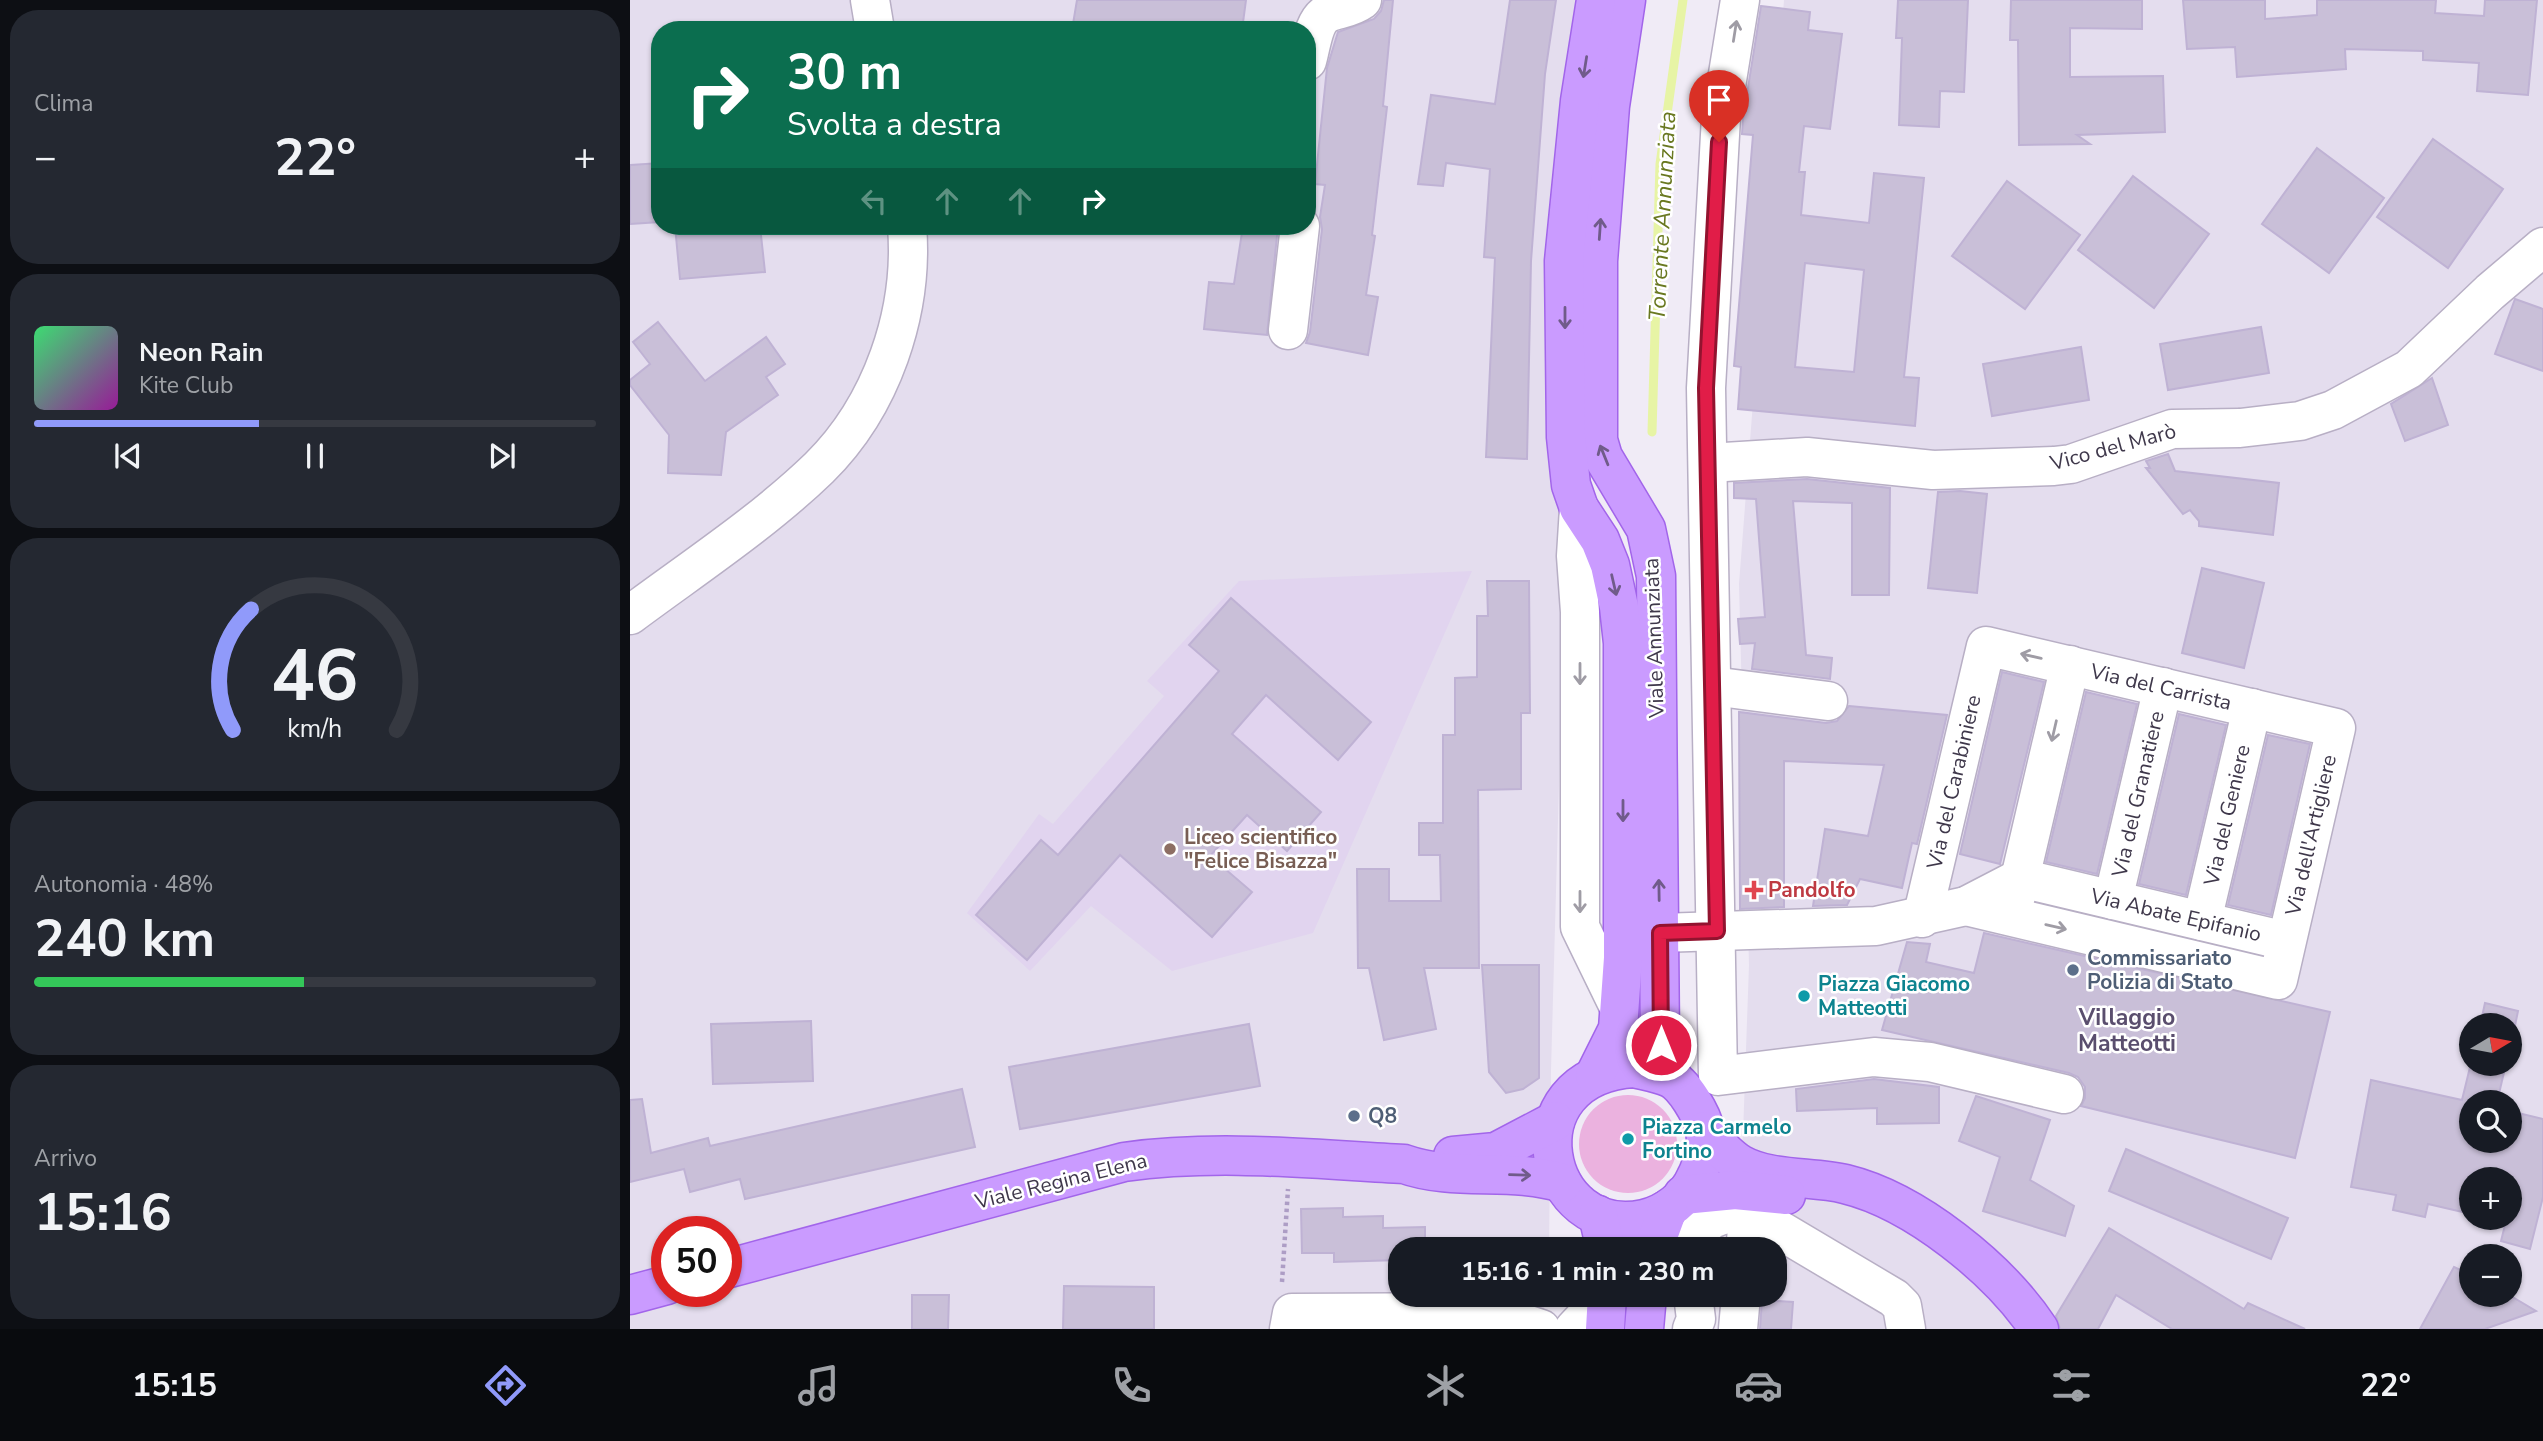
<!DOCTYPE html>
<html lang="it">
<meta charset="utf-8">
<style>
body{margin:0;font-family:"Nunito Sans",sans-serif;background:#242831;color:#f1f3f6;height:100vh;display:flex;flex-direction:column;font-size:26px;white-space:nowrap}
*{box-sizing:border-box;margin:0}
p{font-size:23px;color:#9ea1a6}
.icon{flex:none;width:38px;height:38px;fill:none;stroke:currentColor;stroke-width:2;stroke-linecap:round;stroke-linejoin:round}
.map{position:relative;flex:1;overflow:hidden}
.details{display:flex;flex-direction:column;gap:10px;padding:10px;background:#0d0f14;width:630px}
.details>*{flex:none}
.guide{position:absolute;left:21px;top:21px;width:665px;height:214px;border-radius:28px;box-shadow:0 2px 5px #0004;background:#0b6e4f;color:#fff;overflow:hidden}
.needle{width:46px;rotate:80deg}
.buttons{position:absolute;left:1829px;top:1013px;display:grid;gap:14px}
.buttons a{display:grid;place-items:center;width:63px;height:63px;border-radius:50%;background:#171b24;box-shadow:0 2px 5px #0004;font-size:35px}
.speed{position:absolute;left:21px;top:1216px;display:flex;gap:14px;font-size:35px;font-weight:700;text-align:center}
.speed>*{display:grid;place-content:center;width:91px;height:91px;border-radius:50%;background:#171b24;box-shadow:0 2px 5px #0004;line-height:1}
.speed .limit{border:10px solid #d22;background:#fff;color:#111}
.pin{position:absolute;display:grid;place-items:center;width:60px;height:60px;color:#fff;margin:-72px -30px;border-radius:50% 50% 50% 0;rotate:-45deg;box-shadow:0 0 7px #0007}
.pin .icon{rotate:45deg}
.me{position:absolute;width:77px;margin:-38px;rotate:0deg;stroke-linejoin:round;filter:drop-shadow(0 0 5px #0008)}
.turn{display:flex;align-items:center;gap:24px;height:147px;padding:0 21px;font-size:32px}
.turn .icon{width:91px;height:91px;stroke-width:2.5}
.turn b{display:block;font-size:49px;line-height:60px}
.lanes{display:flex;align-items:center;height:66px;padding:0 21px;background:#0003;justify-content:center;gap:35px;direction:ltr}
.lanes .off{opacity:.35}
.big{font-size:52px;font-weight:700;line-height:1.1}
.details .card{flex:1;display:flex;flex-direction:column;justify-content:center;gap:10px;min-width:0;padding:0 24px;border-radius:28px;background:#242831}
.details .dial{align-items:center;gap:0}
.dial svg{height:182px;overflow:visible;fill:none;stroke:#363941;stroke-width:7;stroke-linecap:round;text-anchor:middle}
.dial text{fill:#f1f3f6;stroke:none}
.song{display:flex;align-items:center;gap:21px}
.cover{width:84px;height:84px;border-radius:10px;background:linear-gradient(135deg,hsl(140 70% 55%),hsl(300 70% 35%))}
.played{height:7px;border-radius:4px;background:linear-gradient(90deg,#909afa 40%,#363941 40%)}
.keys{display:flex;justify-content:space-around;direction:ltr}
.heat{display:flex;justify-content:space-between;align-items:center;font-size:38px;direction:ltr}
.charge{height:10px;border-radius:5px;background:linear-gradient(90deg,#34c759 48%,#363941 0)}
.trip{position:absolute;left:758px;top:1237px;width:399px;height:70px;border-radius:28px;background:#171b24;box-shadow:0 2px 5px #0004;font-weight:700;line-height:70px;text-align:center}
.tabs{display:flex;height:112px;justify-content:space-around;align-items:center;background:#090b0e;color:#9ea1a6}
.tabs .icon{width:49px;height:49px}
.tabs .active{color:#909afa}
.tabs b{font-size:32px;color:#f1f3f6}
main{display:flex;flex:1;min-height:0}
.map>svg:first-child{display:block}
.residential{fill:#e4ddee;fill-rule:evenodd}
.education{fill:#e1d4ef}
.green{fill:#ebb2df}
.lines{fill:none;stroke-linecap:round;stroke-linejoin:round}
.stream{stroke:#e7f4a5;stroke-width:9}
.building{fill:#c9bfd8;stroke:#bfb2d4;stroke-width:2;fill-rule:evenodd}
.minor-casing{stroke:#b8afc5;stroke-width:41}
.major-casing{stroke:#a265ea;stroke-width:41}
.path{stroke:#ad9dc5;stroke-width:4.5;stroke-dasharray:3.5 3.5;stroke-linecap:butt}
.minor{stroke:#fff;stroke-width:38}
.major{stroke:#ca9bff;stroke-width:38}
.oneway{stroke:#9f9ca5}
.oneway2{stroke:#705b8a}
.route-casing{stroke:#92132f;stroke-width:18}
.route{stroke:#e11d48;stroke-width:12}
.education-dot{fill:#8d6e63;stroke:#fff;stroke-width:2.5}
.health-dot{fill:#e0444e;stroke:#fff;stroke-width:2.5}
.service-dot{fill:#5c6f8a;stroke:#fff;stroke-width:2.5}
.culture-dot{fill:#0f9aa8;stroke:#fff;stroke-width:2.5}
.labels{text-anchor:middle;stroke-width:5;stroke-linejoin:round;paint-order:stroke}
.street-label{font-size:21px;fill:#3f384b;stroke:#fff}
.education-label{font-size:21px;font-weight:bold;fill:#785e54;stroke:#fff;text-anchor:start}
.health-label{font-size:21px;font-weight:bold;fill:#be3a42;stroke:#fff;text-anchor:start}
.service-label{font-size:21px;font-weight:bold;fill:#4e5e75;stroke:#fff;text-anchor:start}
.culture-label{font-size:21px;font-weight:bold;fill:#0d838f;stroke:#fff;text-anchor:start}
.water-label{font-size:23px;font-style:italic;fill:#697820;stroke:#fff}
.neighbourhood-label{font-size:23px;font-weight:bold;fill:#5a4e6e;stroke:#fff}
</style>
<main>
<section class="details">
<div class="card"><p>Clima</p>
<div class="heat"><a>−</a><b class="big">22°</b><a>+</a></div>
</div>
<div class="card">
<div class="song"><i class="cover"></i><div><b>Neon Rain</b><p>Kite Club</p></div></div>
<div class="played"></div>
<div class="keys"><svg class="icon" aria-label="previous" viewBox="0 0 24 24"><path d="M18 5L8 12l10 7zM5 5v14"/></svg><svg class="icon" aria-label="pause" viewBox="0 0 24 24"><path d="M8 5v14M16 5v14"/></svg><svg class="icon" aria-label="next" viewBox="0 0 24 24"><path d="M6 5l10 7-10 7zM19 5v14"/></svg></div>
</div>
<div class="card dial"><svg viewBox="0 0 100 80">
<path d="M14 69A42 42 0 1 1 86 69"/>
<path d="M14 69A42 42 0 0 1 22 16" stroke="#909afa"/>
<text x="50" y="56" font-size="32" font-weight="700">46</text>
<text x="50" y="72" font-size="11">km/h</text>
</svg></div>
<div class="card"><p>Autonomia · 48%</p><b class="big">240 km</b><div class="charge"></div></div>
<div class="card"><p>Arrivo</p><b class="big">15:16</b></div>
</section>
<div class="map">
<svg width="1913" height="1329" viewBox="0 0 1913 1329">
<rect width="100%" height="100%" fill="#f0ebf6"/>
<!-- residential -->
<g class="residential">
<path d="M 0,0 L 951,0 L 921,1070 L 919,1249 L 770,1250 L 770,1295 L 915,1295 L 912,1329 L 0,1329 ZM 30,30 L 677,30 L 677,226 L 30,226 ZM 37,1232 L 96,1232 L 96,1292 L 37,1292 Z"/>
<path d="M 1154,0 L 1913,0 L 1913,1329 L 1093,1329 L 1096,1295 L 1144,1295 L 1144,1250 L 1101,1249 L 1113,1134 L 1119,965 L 1109,584 ZM 1841,1026 L 1880,1026 L 1880,1064 L 1841,1064 ZM 1841,1102 L 1880,1102 L 1880,1141 L 1841,1141 ZM 1841,1180 L 1880,1180 L 1880,1218 L 1841,1218 ZM 1841,1256 L 1880,1256 L 1880,1295 L 1841,1295 Z"/>
</g>
<!-- education -->
<polygon class="education" points="842,571 683,933 542,971 461,906 400,971 337,913 409,814 423,824 534,696 517,681 609,581"/>
<!-- green -->
<circle class="green" cx="998" cy="1144" r="49"/>
<g class="lines">
<!-- stream -->
<polyline class="stream" points="1022,432 1030,164 1053,0"/>
</g>
<!-- building -->
<g class="building">
<polygon points="447,0 616,0 612,30 442,30"/>
<polygon points="754,0 763,0 753,106 757,107 742,235 745,236 736,295 748,297 738,355 676,343 680,332 692,229 690,217 695,185 685,184 697,68 708,32 744,19 751,11"/>
<polygon points="880,0 926,0 915,74 901,261 897,459 856,457 865,258 854,257 860,169 816,163 813,186 788,184 801,95 865,104"/>
<polygon points="1268,0 1338,0 1334,92 1310,91 1309,127 1269,125 1272,38 1266,38"/>
<polygon points="1381,0 1512,0 1512,29 1440,28 1440,77 1533,76 1535,132 1447,135 1460,144 1389,145 1388,40 1380,40"/>
<polygon points="1553,0 1635,0 1635,19 1687,15 1687,0 1806,0 1805,13 1854,16 1855,0 1907,0 1898,95 1847,91 1849,63 1793,60 1793,51 1715,49 1716,69 1607,77 1605,47 1557,49"/>
<path d="M 1131,6 L 1180,12 L 1178,30 L 1212,34 L 1200,129 L 1174,126 L 1169,172 L 1175,172 L 1171,215 L 1239,223 L 1244,173 L 1294,178 L 1274,377 L 1289,378 L 1285,426 L 1108,409 L 1111,367 L 1104,366 L 1123,135 L 1112,134 L 1113,119 ZM 1175,263 L 1234,270 L 1224,372 L 1165,367 Z"/>
<polygon points="1803,139 1873,189 1818,268 1747,217"/>
<polygon points="1687,148 1754,198 1699,273 1632,224"/>
<polygon points="30,163 30,222 0,224 0,165"/>
<polygon points="1503,176 1579,234 1524,308 1448,250"/>
<polygon points="1377,181 1450,235 1395,309 1322,256"/>
<polygon points="45,226 130,226 135,272 50,279"/>
<polygon points="613,226 648,226 637,335 574,329 579,282 604,284"/>
<polygon points="1885,299 1913,309 1913,371 1865,354"/>
<polygon points="28,322 75,381 136,337 155,364 136,377 148,395 96,432 91,475 38,473 39,435 0,385 0,380 20,364 3,342"/>
<polygon points="1631,327 1639,373 1538,390 1530,344"/>
<polygon points="1451,347 1459,400 1362,416 1353,364"/>
<polygon points="1802,378 1818,425 1775,441 1761,404"/>
<polygon points="1538,454 1545,471 1649,483 1643,535 1569,526 1569,521 1560,510 1553,514 1516,468 1520,468 1516,461"/>
<polygon points="1177,479 1260,488 1259,595 1222,595 1222,503 1163,501 1176,655 1202,658 1200,679 1122,669 1125,643 1110,644 1108,619 1135,617 1126,499 1104,498 1104,483"/>
<polygon points="1330,491 1357,494 1347,593 1298,588 1308,492"/>
<polygon points="1572,568 1634,583 1614,668 1552,653"/>
<polygon points="857,581 899,581 900,713 891,713 891,789 848,790 849,968 794,968 806,1029 754,1040 739,968 728,968 727,869 759,869 759,901 811,901 810,855 789,855 789,823 813,823 813,735 825,735 825,678 847,677 847,616 858,616"/>
<polygon points="601,598 741,722 708,760 636,695 602,734 691,812 657,851 617,815 580,856 622,892 582,937 490,855 397,960 346,915 411,840 428,855 589,671 559,645"/>
<polygon points="1372,672 1414,682 1370,864 1330,854"/>
<polygon points="1456,692 1507,704 1467,874 1416,862"/>
<polygon points="1219,706 1317,715 1287,844 1282,843 1272,888 1230,879 1217,905 1183,906 1195,829 1238,836 1254,765 1154,761 1154,907 1110,909 1109,712 1196,723 1207,721"/>
<polygon points="1549,714 1596,725 1556,895 1509,884"/>
<polygon points="1638,735 1680,744 1641,915 1598,905"/>
<polygon points="1354,933 1700,1012 1665,1158 1451,1106 1455,1098 1455,1087 1448,1077 1439,1073 1252,1030 1277,942 1300,944 1296,962 1344,973"/>
<polygon points="852,965 909,965 909,1078 893,1089 876,1093 859,1072"/>
<polygon points="1855,1003 1888,1011 1880,1050 1880,1026 1850,1026"/>
<polygon points="181,1021 183,1081 83,1084 81,1024"/>
<polygon points="619,1024 630,1086 390,1129 379,1067"/>
<polygon points="1841,1063 1876,1064 1867,1102 1841,1102 1841,1141 1880,1141 1880,1111 1913,1119 1913,1197 1900,1249 1871,1241 1876,1221 1861,1218 1880,1218 1880,1180 1841,1180 1841,1214 1798,1204 1795,1217 1763,1210 1766,1195 1721,1187 1741,1080 1832,1100"/>
<polygon points="1244,1079 1309,1087 1309,1123 1247,1124 1247,1108 1167,1111 1166,1089"/>
<polygon points="332,1089 345,1147 115,1199 110,1179 60,1192 54,1169 0,1182 0,1100 12,1099 21,1153 78,1138 80,1146"/>
<polygon points="1346,1096 1420,1120 1400,1180 1444,1206 1435,1236 1353,1211 1370,1157 1329,1141"/>
<polygon points="1496,1149 1658,1218 1641,1259 1479,1191"/>
<polygon points="713,1208 713,1217 753,1216 753,1228 795,1227 795,1250 770,1250 770,1260 704,1262 704,1253 672,1253 671,1209"/>
<polygon points="1479,1228 1614,1309 1618,1303 1675,1329 1542,1329 1486,1295 1468,1329 1430,1329 1426,1316"/>
<polygon points="1824,1267 1841,1275 1841,1295 1879,1295 1906,1311 1855,1329 1790,1329"/>
<polygon points="434,1286 524,1287 524,1329 433,1329"/>
<polygon points="282,1295 319,1295 318,1329 282,1329"/>
<polygon points="1132,1300 1163,1302 1161,1329 1130,1329"/>
</g>
<g class="lines">
<!-- minor casing -->
<g class="minor-casing">
<g id="minor">
<polyline points="240,0 245,30"/>
<polyline points="1110,0 1091,117 1076,388 1088,1076 1244,1057 1300,1062 1434,1094"/>
<path d="M 677,61 C 681,48 683,22 696,14 C 706,8 718,10 732,0"/>
<polyline points="658,330 670,226"/>
<polyline points="1078,463 1177,457 1303,470 1424,466 1441,464 1542,429 1610,428 1670,421 1703,410 1779,369 1860,292 1913,247"/>
<polyline points="949,508 946,556 950,612 950,927 989,1007"/>
<path d="M 0,615 C 63,568 132,523 189,468 C 252,406 284,312 277,226"/>
<polyline points="1082,686 1198,701"/>
<polyline points="1483,900 1533,687"/>
<polyline points="1384,904 1440,665"/>
<polyline points="1292,918 1356,646 1706,728 1648,980 1336,906"/>
<polyline points="1572,921 1622,708"/>
<polyline points="1030,933 1246,926 1336,906 1390,878 1656,941"/>
<path d="M 1062,1250 C 1070,1218 1088,1213 1119,1212 L 1264,1298 L 1272,1306 L 1276,1329"/>
<polyline points="1115,1250 1121,1191"/>
<polyline points="659,1329 662,1313 859,1312 911,1329"/>
<polyline points="944,1329 976,1295"/>
<polyline points="1062,1329 1066,1319 1063,1295"/>
<polyline points="1108,1329 1111,1295"/>
</g>
</g>
<!-- major casing -->
<g class="major-casing">
<g id="major">
<polyline points="996,0 980,106 968,261 968,440 973,457 1016,529 1026,576 1030,1045 1043,1079"/>
<path d="M 1004,1068 C 1016,1071 1029,1073 1040,1078 C 1054,1084 1072,1115 1075,1130 C 1078,1143 1072,1166 1066,1177 C 1057,1198 1036,1214 1014,1219 C 912,1241 877,1076 1004,1068 Z"/>
<polyline points="965,1075 988,1029 993,958 993,643 989,607 980,565 970,540 949,508 941,485 936,437 934,261 950,101 966,0"/>
<path d="M 1075,1131 C 1086,1143 1097,1156 1110,1164 C 1140,1181 1183,1176 1215,1184 C 1285,1201 1369,1269 1409,1329"/>
<polyline points="823,1156 866,1152 925,1121"/>
<polyline points="1053,1195 1105,1190 1156,1195"/>
<polyline points="968,1215 976,1250"/>
<polyline points="1023,1250 1038,1209"/>
<path d="M 96,1269 L 494,1162 C 587,1149 680,1159 774,1164 C 825,1182 880,1167 932,1183"/>
<polyline points="0,1295 37,1285"/>
<polyline points="975,1329 977,1295"/>
<polyline points="1014,1329 1017,1295"/>
</g>
</g>
<!-- path -->
<polyline class="path" points="652,1282 658,1189"/>
<!-- minor -->
<use href="#minor" class="minor"/>
<!-- major -->
<use href="#major" class="major"/>
</g>
<!-- one-way arrows -->
<defs><path id="oneway-shaft" d="M-6 0H5M1.5-3L5.5 0L1.5 3" fill="none" stroke-width="1.6" stroke-linecap="round" stroke-linejoin="round" transform="scale(1.75)"/></defs>
<g class="oneway">
<use href="#oneway-shaft" transform="translate(1105 31) rotate(-81)"/>
<use href="#oneway-shaft" transform="translate(1401 656) rotate(-167)"/>
<use href="#oneway-shaft" transform="translate(950 674) rotate(90)"/>
<use href="#oneway-shaft" transform="translate(1424 731) rotate(103)"/>
<use href="#oneway-shaft" transform="translate(950 902) rotate(90)"/>
<use href="#oneway-shaft" transform="translate(1426 927) rotate(13)"/>
</g>
<g class="oneway2">
<use href="#oneway-shaft" transform="translate(955 67) rotate(99)"/>
<use href="#oneway-shaft" transform="translate(970 229) rotate(-86)"/>
<use href="#oneway-shaft" transform="translate(935 318) rotate(90)"/>
<use href="#oneway-shaft" transform="translate(974 455) rotate(-112)"/>
<use href="#oneway-shaft" transform="translate(984 585) rotate(77)"/>
<use href="#oneway-shaft" transform="translate(993 811) rotate(90)"/>
<use href="#oneway-shaft" transform="translate(1029 890) rotate(-91)"/>
<use href="#oneway-shaft" transform="translate(890 1175) rotate(2)"/>
</g>
<g class="lines">
<!-- route casing -->
<g class="route-casing">
<polyline id="route" points="1031,1045 1030,933 1087,931 1076,388 1089,142"/>
</g>
<!-- route -->
<use href="#route" class="route"/>
</g>
<!-- markers -->
<circle class="education-dot" cx="540" cy="849" r="7"/>
<path class="health-dot" d="M1120.5 879.5h7v7h7v7h-7v7h-7v-7h-7v-7h7z"/>
<g class="service-dot">
<circle cx="1443" cy="970" r="7"/>
<circle cx="724" cy="1116" r="7"/>
</g>
<g class="culture-dot">
<circle cx="1174" cy="996" r="7"/>
<circle cx="998" cy="1139" r="7"/>
</g>
<g class="labels">
<!-- street labels -->
<g class="street-label">
<text transform="translate(1483 447) rotate(-15)" y="7">Vico del Marò</text>
<text transform="translate(1024 638) rotate(-92)" y="7">Viale Annunziata</text>
<text transform="translate(1531 687) rotate(13)" y="7">Via del Carrista</text>
<text transform="translate(1324 782) rotate(-77)" y="7">Via del Carabiniere</text>
<text transform="translate(1508 794) rotate(-77)" y="7">Via del Granatiere</text>
<text transform="translate(1597 815) rotate(-77)" y="7">Via del Geniere</text>
<text transform="translate(1681 835) rotate(-77)" y="7">Via dell'Artigliere</text>
<text transform="translate(1546 915) rotate(13)" y="7">Via Abate Epifanio</text>
<text transform="translate(431 1181) rotate(-14)" y="7">Viale Regina Elena</text>
</g>
<!-- education labels -->
<g class="education-label">
<text x="554" y="844">Liceo scientifico<tspan x="554" dy="24">"Felice Bisazza"</tspan></text>
</g>
<!-- health labels -->
<g class="health-label">
<text x="1138" y="897">Pandolfo</text>
</g>
<!-- service labels -->
<g class="service-label">
<text x="1457" y="965">Commissariato<tspan x="1457" dy="24">Polizia di Stato</tspan></text>
<text x="738" y="1123">Q8</text>
</g>
<!-- culture labels -->
<g class="culture-label">
<text x="1188" y="991">Piazza Giacomo<tspan x="1188" dy="24">Matteotti</tspan></text>
<text x="1012" y="1134">Piazza Carmelo<tspan x="1012" dy="24">Fortino</tspan></text>
</g>
<!-- water labels -->
<g class="water-label">
<text transform="translate(1032 216) rotate(-87)" y="8">Torrente Annunziata</text>
</g>
<!-- neighbourhood labels -->
<g class="neighbourhood-label">
<text x="1497" y="1025">Villaggio<tspan x="1497" dy="26">Matteotti</tspan></text>
</g>
</g>
</svg>
<div class="buttons">
<a><svg class="needle" viewBox="-14 -14 28 28"><path d="M0-13l5 13h-10z" fill="#e53935"/><path d="M0 13l5-13h-10z" fill="#9ea1a6"/></svg></a>
<a><svg class="icon" aria-label="search" viewBox="0 0 24 24"><circle cx="10" cy="10" r="6"/><path d="M15 15l6 6"/></svg></a>
<a>+</a>
<a>−</a>
</div>
<div class="speed"><div class="limit">50</div></div>
<div class="pin" style="left:1089px;top:142px;background:#d93025"><svg class="icon" aria-label="arrive" viewBox="0 0 24 24"><path d="M6 21V4h12l-3 4 3 4H6"/></svg></div>
<svg class="me" style="left:1031px;top:1045px" viewBox="-20 -20 40 40"><circle r="17" fill="#e11d48" stroke="#fff" stroke-width="3"/><path d="M0-11L8 9 0 5-8 9z" fill="#fff"/></svg>
<div class="trip">15:16 · 1 min · 230 m</div>
<div class="guide">
<div class="turn"><svg class="icon" aria-label="right" viewBox="0 0 24 24"><path d="M7 20v-9h11M14 6l5 5-5 5"/></svg><div><b>30 m</b>Svolta a destra</div></div>
<div class="lanes"><svg class="icon off" aria-label="left" viewBox="0 0 24 24"><path d="M17 20v-9H6M10 6l-5 5 5 5"/></svg><svg class="icon off" aria-label="ahead" viewBox="0 0 24 24"><path d="M12 20V5M6 11l6-6 6 6"/></svg><svg class="icon off" aria-label="ahead" viewBox="0 0 24 24"><path d="M12 20V5M6 11l6-6 6 6"/></svg><svg class="icon" aria-label="right" viewBox="0 0 24 24"><path d="M7 20v-9h11M14 6l5 5-5 5"/></svg></div>
</div>
</div>
</main>
<nav class="tabs">
<b>15:15</b>
<svg class="icon active" aria-label="directions" viewBox="0 0 24 24"><path d="M12 3l9 9-9 9-9-9zM9 14v-3h6M13 9l2 2-2 2"/></svg>
<svg class="icon" aria-label="music" viewBox="0 0 24 24"><path d="M9 18V5l10-2v13"/><circle cx="6" cy="18" r="3"/><circle cx="16" cy="16" r="3"/></svg>
<svg class="icon" aria-label="phone" viewBox="0 0 24 24"><path d="M5 4h4l2 5-3 2q2 4 5 5l2-3 5 2v4C11 20 4 13 5 4z"/></svg>
<svg class="icon" aria-label="climate" viewBox="0 0 24 24"><path d="M12 3v18M4 7l16 10M4 17L20 7"/></svg>
<svg class="icon" aria-label="car" viewBox="0 0 24 24"><path d="M5 17H2v-5l4-1 3-4h7l3 4 3 1v5h-3M9 17h6M6 11h13"/><circle cx="7" cy="17" r="2"/><circle cx="17" cy="17" r="2"/></svg>
<svg class="icon" aria-label="filters" viewBox="0 0 24 24"><path d="M4 7h16M4 17h16"/><circle cx="9" cy="7" r="2"/><circle cx="15" cy="17" r="2"/></svg>
<b>22°</b>
</nav>
